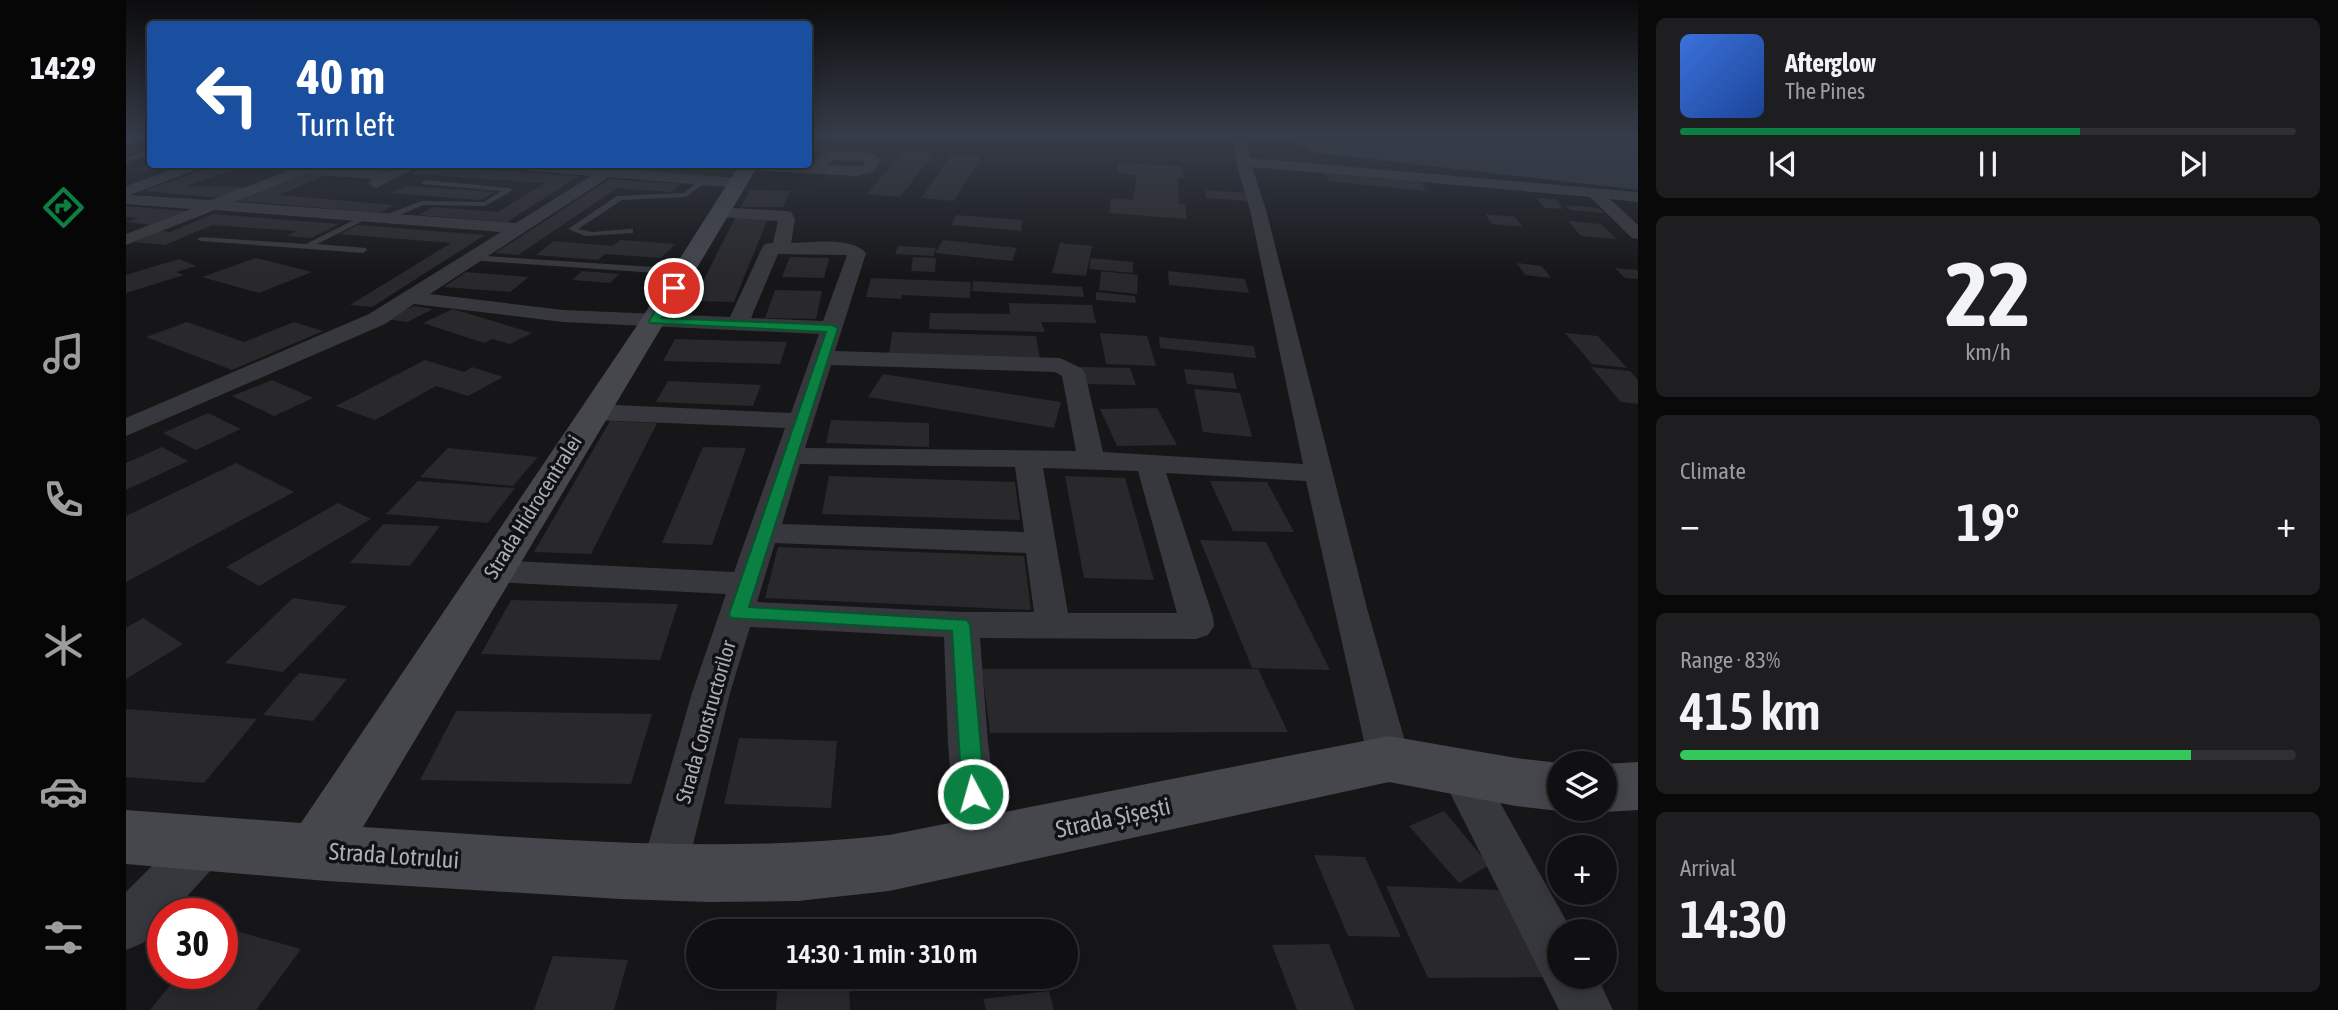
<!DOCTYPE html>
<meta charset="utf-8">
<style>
body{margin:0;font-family:"Asap Condensed",sans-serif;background:#1e1e20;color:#f1f3f6;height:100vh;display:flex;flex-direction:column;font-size:26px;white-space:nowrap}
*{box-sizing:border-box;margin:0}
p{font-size:23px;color:#9c9d9f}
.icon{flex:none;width:38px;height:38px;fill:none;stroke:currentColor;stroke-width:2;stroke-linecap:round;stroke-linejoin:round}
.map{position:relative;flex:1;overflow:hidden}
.details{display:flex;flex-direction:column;gap:18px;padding:18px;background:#09090a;width:700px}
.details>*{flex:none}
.banner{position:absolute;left:21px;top:21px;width:665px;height:147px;border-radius:7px;box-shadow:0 4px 18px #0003,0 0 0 2px #303032;background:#1a4fa0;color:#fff;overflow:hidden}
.tools{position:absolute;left:1421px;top:751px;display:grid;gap:14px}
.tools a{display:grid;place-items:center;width:70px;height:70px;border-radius:50%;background:#101012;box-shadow:0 4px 18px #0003,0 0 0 2px #303032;font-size:35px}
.speed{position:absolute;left:21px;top:898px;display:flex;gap:14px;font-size:35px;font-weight:700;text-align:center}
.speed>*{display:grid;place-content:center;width:91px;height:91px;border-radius:50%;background:#101012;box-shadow:0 4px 18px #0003,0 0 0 2px #303032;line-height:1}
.speed .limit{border:10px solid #d22;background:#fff;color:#111}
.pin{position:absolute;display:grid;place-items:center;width:60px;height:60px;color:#fff;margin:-30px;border:4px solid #fff;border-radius:50%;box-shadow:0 2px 7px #0007}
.me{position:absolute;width:77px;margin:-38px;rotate:354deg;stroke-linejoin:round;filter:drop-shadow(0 0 5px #0008)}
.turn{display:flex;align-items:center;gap:24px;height:147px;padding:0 35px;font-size:32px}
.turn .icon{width:91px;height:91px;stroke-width:2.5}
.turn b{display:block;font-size:49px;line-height:60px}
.big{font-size:52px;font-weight:600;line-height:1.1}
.details .card{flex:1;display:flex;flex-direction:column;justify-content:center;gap:10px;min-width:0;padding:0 24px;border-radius:10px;background:#1e1e20}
.details .dial{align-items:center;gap:0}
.dial b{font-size:91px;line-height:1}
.song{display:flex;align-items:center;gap:21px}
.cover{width:84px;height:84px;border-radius:10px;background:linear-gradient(135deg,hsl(220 70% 55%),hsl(220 70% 35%))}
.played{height:7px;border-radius:4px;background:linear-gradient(90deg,#0b8043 65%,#303032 65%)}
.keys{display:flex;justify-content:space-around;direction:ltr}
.heat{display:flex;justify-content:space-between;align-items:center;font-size:38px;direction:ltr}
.charge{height:10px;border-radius:5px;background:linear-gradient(90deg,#34c759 83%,#303032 0)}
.trip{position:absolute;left:560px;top:919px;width:392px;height:70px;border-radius:35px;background:#101012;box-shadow:0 4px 18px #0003,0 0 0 2px #303032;font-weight:600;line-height:70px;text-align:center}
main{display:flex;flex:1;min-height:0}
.tabs{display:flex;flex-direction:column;width:126px;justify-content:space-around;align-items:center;background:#060607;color:#9c9d9f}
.tabs .icon{width:49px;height:49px}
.tabs .selected{color:#0b8043}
.tabs b{font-size:32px;color:#f1f3f6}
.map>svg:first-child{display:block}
.green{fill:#1c231d}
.water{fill:#2c353c}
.building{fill:#29292c}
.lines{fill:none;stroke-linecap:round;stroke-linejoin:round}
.lane{fill:#37383d;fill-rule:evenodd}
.street{fill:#37383d;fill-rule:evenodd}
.secondary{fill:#45474d;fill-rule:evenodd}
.route{fill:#0b8043;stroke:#07532c;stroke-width:2}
.labels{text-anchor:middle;stroke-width:7;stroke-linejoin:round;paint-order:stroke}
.street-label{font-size:21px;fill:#a8adb8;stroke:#111113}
.near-street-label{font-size:24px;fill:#a8adb8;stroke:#111113}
</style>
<main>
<nav class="tabs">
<b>14:29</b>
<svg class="icon selected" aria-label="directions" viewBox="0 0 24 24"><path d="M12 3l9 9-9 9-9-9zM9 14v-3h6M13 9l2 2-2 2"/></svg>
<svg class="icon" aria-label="music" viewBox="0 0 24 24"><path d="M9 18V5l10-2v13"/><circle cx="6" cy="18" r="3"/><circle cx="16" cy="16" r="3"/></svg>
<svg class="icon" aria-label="phone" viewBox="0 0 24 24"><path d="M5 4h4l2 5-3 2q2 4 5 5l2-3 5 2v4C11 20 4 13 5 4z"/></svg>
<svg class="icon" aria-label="climate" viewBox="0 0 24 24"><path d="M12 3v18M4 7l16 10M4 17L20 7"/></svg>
<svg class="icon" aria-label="car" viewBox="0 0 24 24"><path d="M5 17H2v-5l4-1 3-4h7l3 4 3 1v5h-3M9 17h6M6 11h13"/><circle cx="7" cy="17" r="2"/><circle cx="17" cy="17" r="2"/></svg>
<svg class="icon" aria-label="filters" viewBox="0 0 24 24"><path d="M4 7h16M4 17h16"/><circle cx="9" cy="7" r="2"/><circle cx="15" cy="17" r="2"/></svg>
</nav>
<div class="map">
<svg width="1512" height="1010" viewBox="0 0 1512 1010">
<rect width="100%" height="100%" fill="#161618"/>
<!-- green -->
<polygon class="green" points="421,165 615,165 606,175 584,178"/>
<!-- water -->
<g class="water">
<polygon points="893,135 1072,135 1071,141 1055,141"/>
<polygon points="1160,135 1481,135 1512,138 1512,190 1185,152"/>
</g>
<!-- building -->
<g class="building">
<polygon points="777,151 807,154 774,197 741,194"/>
<polygon points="827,154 855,157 828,201 795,198"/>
<polygon points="992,163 1055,166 1058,178 1052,178 1053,203 1059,204 1061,219 983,213 985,198 1007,200 1011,175 991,173"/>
<polygon points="26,164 49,164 49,165 31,171 12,169"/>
<polygon points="94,164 121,165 61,186 121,187 93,198 17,191"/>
<polygon points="302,166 453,176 381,222 292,215 307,207 372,212 419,183 286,174"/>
<polygon points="181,174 201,175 152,195 269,205 253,213 112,201"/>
<polygon points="1200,174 1295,182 1300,191 1202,181"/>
<polygon points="484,179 555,184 545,192 491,188 392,255 369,253"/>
<polygon points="280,186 369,192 354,200 264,193"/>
<polygon points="624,190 664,191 657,207 615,207"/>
<polygon points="1080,190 1119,193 1123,201 1080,198"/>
<polygon points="1410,198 1429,199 1438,209 1419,208"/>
<polygon points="1439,205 1472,208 1478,213 1444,210"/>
<polygon points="0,206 59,211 25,225 0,222 12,218 0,217"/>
<polygon points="87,214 213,224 185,238 161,236 170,231 86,225 39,245 8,242 35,231 44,232"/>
<polygon points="1359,214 1389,217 1397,227 1366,224"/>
<polygon points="830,215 897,220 895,231 825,225"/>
<polygon points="610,216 643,216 608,302 567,301"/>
<polygon points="1442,221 1475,224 1490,239 1455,236"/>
<polygon points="232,225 359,235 246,307 224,305 325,243 214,234"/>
<polygon points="494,240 549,244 535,258 479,254 472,260 410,255 428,241 487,246"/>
<polygon points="817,240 891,248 886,261 809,253"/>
<polygon points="934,243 966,246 960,276 926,273"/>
<polygon points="772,246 810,248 807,256 769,254"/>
<polygon points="664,257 703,258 698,278 656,277"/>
<polygon points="787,257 810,258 809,272 785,271"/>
<polygon points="130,258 186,272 133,293 76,277"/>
<polygon points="965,258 1007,262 1007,273 963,269"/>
<polygon points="53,259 70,266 50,272 58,275 0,293 0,275"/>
<polygon points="1391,263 1416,266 1425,278 1399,275"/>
<polygon points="1489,268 1512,270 1512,279 1499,278"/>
<polygon points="456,271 493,274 484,283 446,280"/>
<polygon points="975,271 1012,275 1011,294 973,290"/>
<polygon points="1042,271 1119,279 1123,293 1043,285"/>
<polygon points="340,272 403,277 384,292 318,287"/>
<polygon points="745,278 845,282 844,298 776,295 775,299 740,297"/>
<polygon points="847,281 956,287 958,297 846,291"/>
<polygon points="649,290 696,291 690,319 639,318"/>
<polygon points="970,292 1009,296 1010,303 970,300"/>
<polygon points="883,303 966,305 970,323 915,322 919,332 803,329 804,313 884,314"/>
<polygon points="288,306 307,309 281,322 259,319"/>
<polygon points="327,309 406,333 384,344 366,339 358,343 297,323"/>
<polygon points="61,322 118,342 168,322 197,331 106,370 20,337"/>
<polygon points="766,332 910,336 914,358 763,354"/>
<polygon points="974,333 1021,336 1030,366 980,364"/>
<polygon points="1439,333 1472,336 1501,368 1466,364"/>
<polygon points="1033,337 1128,346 1130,358 1034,348"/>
<polygon points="549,339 661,342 654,364 537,361"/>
<polygon points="299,360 338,372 346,367 377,377 342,396 310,386 249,420 210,406"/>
<polygon points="954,367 1004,368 1010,385 959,384"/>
<polygon points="1465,367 1504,371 1512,380 1512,404 1495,402"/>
<polygon points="1058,369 1107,373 1111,389 1061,384"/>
<polygon points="757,374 935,402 928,428 742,397"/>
<polygon points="146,380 187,398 148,416 106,396"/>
<polygon points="542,381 635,385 627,406 530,402"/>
<polygon points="1068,389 1114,393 1126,437 1077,432"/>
<polygon points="1031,408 1051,445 991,446 974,409"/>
<polygon points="82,413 115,429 70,450 37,433"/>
<polygon points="705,420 803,423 803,447 700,443"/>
<polygon points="484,421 531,423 465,554 408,552"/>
<polygon points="36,447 62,461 0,490 0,463"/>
<polygon points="577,447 620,448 586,545 536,543"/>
<polygon points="322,448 412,457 387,486 294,477"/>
<polygon points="110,463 168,492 0,582 0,516"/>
<polygon points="703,476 889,482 894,520 696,514"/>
<polygon points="939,476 999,478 1028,580 958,578"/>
<polygon points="292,481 389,488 362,523 260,514"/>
<polygon points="1084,481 1141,482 1168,532 1107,531"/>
<polygon points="212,503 245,519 133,586 100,567"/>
<polygon points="257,524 314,526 284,566 224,563"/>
<polygon points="1074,540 1140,542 1204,670 1126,668"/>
<polygon points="652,547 898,556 905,610 639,598"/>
<polygon points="167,598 221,606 157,672 99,663"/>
<polygon points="385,600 552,604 534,660 355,654"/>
<polygon points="17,618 57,644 0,679 0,628"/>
<polygon points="856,669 1132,669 1162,732 864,733"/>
<polygon points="173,673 221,679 187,721 137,715"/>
<polygon points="0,709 131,719 78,783 0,777"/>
<polygon points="330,711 526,714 505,784 294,780"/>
<polygon points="613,738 711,741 705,808 598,804"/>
<polygon points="1318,811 1363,865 1333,883 1283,826"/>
<polygon points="1188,855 1239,857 1275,937 1222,936"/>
<polygon points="1260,886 1374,890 1423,977 1302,978"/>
<polygon points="96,927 175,949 130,1010 24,1010 54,973 96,973"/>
<polygon points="1203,944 1229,1010 1171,1010 1146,945"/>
<polygon points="427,956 502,960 488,1010 408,1010"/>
<polygon points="652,976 723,976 724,1010 650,1010"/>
<polygon points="923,991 928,1010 860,1010 857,999"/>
</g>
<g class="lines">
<!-- lane -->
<g class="lane">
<polygon points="15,135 24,135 0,145 0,141"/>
<polygon points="24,150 24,154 0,162 0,158"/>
<polygon points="575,179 582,181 560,197 496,200 452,229 466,232 504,229 507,229 507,233 459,236 442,229 491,196 558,193"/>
<polygon points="299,180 383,188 387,190 359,206 297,205 260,221 254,221 254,217 296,201 358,202 375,191 296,184"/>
<polygon points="236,216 240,218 239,220 191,244 240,248 241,250 237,253 75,241 71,239 75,237 180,244"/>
<polygon points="345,255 558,269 563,272 558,275 342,260 341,258"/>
</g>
<!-- street -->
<g class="street">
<path d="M 1108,135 L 1121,135 L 1124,158 L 1512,192 L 1512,202 L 1484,199 L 1512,225 L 1512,239 L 1506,238 L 1464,197 L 1126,167 L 1140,210 L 1242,612 L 1284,759 L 1278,771 L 1263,777 L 1248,771 L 1242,759 L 1180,481 L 1040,473 L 1087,617 L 1088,626 L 1082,635 L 1070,639 L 854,638 L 862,743 L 876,846 L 869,861 L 853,867 L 837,861 L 830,846 L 822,743 L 818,637 L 624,627 L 604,693 L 560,873 L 553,889 L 537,895 L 521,889 L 514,873 L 566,693 L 600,594 L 367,582 L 355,579 L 351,571 L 355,563 L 367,560 L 608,572 L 659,428 L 468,420 L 459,417 L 455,412 L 459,407 L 468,404 L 665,413 L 693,334 L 437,322 L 288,304 L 259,324 L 0,436 L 0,418 L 243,314 L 375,232 L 89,210 L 0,245 L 0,234 L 65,209 L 0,204 L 0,186 L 63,164 L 85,164 L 4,195 L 85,200 L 159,172 L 154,168 L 158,164 L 263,171 L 278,164 L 298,164 L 250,188 L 242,183 L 246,179 L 180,174 L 109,202 L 390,223 L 465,176 L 377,168 L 370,164 L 437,164 L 612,178 L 620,183 L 612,188 L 483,177 L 304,294 L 437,310 L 604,317 L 636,248 L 639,244 L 647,243 L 652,221 L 593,217 L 585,212 L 593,207 L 659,211 L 665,212 L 669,219 L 665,243 C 686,243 725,236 740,253 L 709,351 L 934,358 L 955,368 L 959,373 L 977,452 L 1177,464 L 1124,210 L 1110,162 ZM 652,254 L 721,255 L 697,321 L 625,318 ZM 705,365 L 929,372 L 936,376 L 950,451 L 679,448 ZM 674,464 L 889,467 L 898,532 L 656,524 ZM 917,468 L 1012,471 L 1051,613 L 942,613 ZM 649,543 L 900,553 L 908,612 L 835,612 L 631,602 Z"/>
<path d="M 705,152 L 745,153 L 755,160 L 747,172 L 730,176 L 623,170 L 616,166 L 687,165 L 696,154 ZM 706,160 L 740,161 L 737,166 L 701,166 Z"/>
<polygon points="1334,753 1349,758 1446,931 1433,931 1433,976 1471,976 1487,1010 1433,1010 1313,771 1319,758"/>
<polygon points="79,823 95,829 102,844 95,859 45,914 37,914 37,922 17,943 0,950 0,892 63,829"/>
</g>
<!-- secondary -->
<g class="secondary">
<path d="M 614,164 L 633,164 L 237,827 C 412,838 589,855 763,835 L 1263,736 L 1390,758 L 1434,763 L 1433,808 L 1440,808 L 1433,811 L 1390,806 L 1263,782 L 763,891 L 672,901 L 583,902 L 494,899 L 201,881 L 0,864 L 0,810 L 175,823 L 514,321 Z"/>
<polygon points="1512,762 1512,810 1479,812 1469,808 1479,808 1479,764"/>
</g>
</g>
<!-- sky -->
<linearGradient id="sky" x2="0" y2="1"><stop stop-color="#0c0c0d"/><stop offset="0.49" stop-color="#363c48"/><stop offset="1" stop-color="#363c48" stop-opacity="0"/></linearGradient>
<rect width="1512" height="277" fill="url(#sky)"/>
<!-- route -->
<polygon class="route" points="548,285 553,288 536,318 706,325 712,328 623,607 841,620 844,625 859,794 855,802 847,805 839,802 836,794 826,631 605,618 603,614 700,332 524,323 523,321 543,288"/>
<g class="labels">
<!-- street labels -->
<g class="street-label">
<text transform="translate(407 507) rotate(-58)" y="7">Strada Hidrocentralei</text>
<text transform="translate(580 722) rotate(-74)" y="7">Strada Constructorilor</text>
</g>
<!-- near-street labels -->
<g class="near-street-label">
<text transform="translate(987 818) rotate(-12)" y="8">Strada Șișești</text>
<text transform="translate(268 856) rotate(4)" y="8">Strada Lotrului</text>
</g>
</g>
</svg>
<div class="tools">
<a><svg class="icon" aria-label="layers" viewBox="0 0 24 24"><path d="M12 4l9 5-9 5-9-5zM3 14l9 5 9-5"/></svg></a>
<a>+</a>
<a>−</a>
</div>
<div class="speed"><div class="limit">30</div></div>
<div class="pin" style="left:548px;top:288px;background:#d93025"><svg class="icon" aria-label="arrive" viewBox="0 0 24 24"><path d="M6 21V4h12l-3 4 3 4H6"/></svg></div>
<svg class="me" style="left:847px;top:794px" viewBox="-20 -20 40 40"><circle r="17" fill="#0b8043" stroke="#fff" stroke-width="3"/><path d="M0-11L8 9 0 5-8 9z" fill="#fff"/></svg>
<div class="trip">14:30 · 1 min · 310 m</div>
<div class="banner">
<div class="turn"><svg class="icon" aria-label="left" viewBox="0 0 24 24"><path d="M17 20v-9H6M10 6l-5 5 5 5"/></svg><div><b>40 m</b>Turn left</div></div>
</div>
</div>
<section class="details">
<div class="card">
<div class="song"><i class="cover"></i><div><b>Afterglow</b><p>The Pines</p></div></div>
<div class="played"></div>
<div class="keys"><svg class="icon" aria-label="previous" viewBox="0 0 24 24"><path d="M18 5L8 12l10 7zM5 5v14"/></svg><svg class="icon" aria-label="pause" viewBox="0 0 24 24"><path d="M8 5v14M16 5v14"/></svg><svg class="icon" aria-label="next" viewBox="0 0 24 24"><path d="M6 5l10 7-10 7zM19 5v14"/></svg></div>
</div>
<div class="card dial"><b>22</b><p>km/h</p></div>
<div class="card"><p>Climate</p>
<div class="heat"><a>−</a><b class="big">19°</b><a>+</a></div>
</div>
<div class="card"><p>Range · 83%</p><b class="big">415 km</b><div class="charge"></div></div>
<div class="card"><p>Arrival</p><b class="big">14:30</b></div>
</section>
</main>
